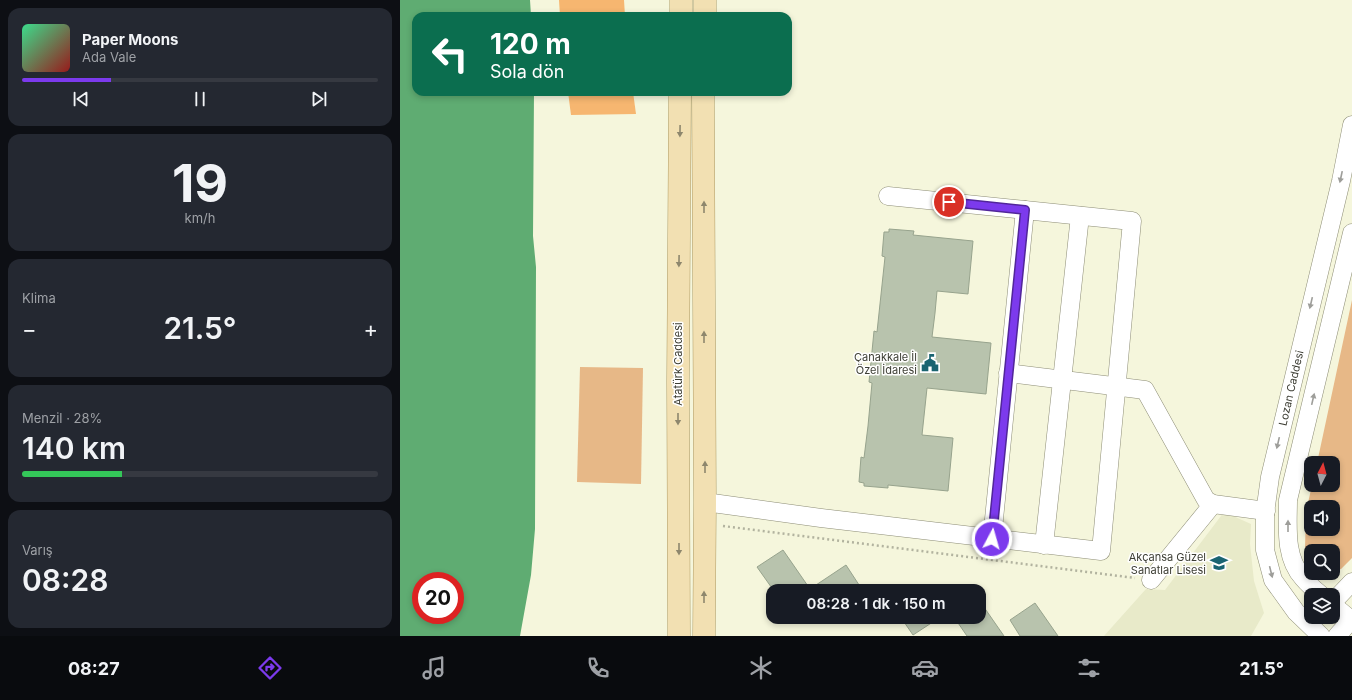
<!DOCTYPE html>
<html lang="tr">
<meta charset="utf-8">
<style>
body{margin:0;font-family:Inter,sans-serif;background:#242831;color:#f1f3f6;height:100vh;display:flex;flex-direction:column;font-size:15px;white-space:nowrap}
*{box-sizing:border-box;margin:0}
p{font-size:13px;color:#9ea1a6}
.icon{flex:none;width:22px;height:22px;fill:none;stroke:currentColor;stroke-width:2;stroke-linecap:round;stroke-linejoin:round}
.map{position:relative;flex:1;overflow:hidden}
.drawer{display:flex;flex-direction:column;gap:8px;padding:8px;background:#0d0f14;width:400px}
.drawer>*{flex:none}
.top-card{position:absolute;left:12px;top:12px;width:380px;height:84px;border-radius:12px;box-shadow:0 2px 6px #0003;background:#0b6e4f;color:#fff;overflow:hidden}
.needle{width:26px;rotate:6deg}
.fabs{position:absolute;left:904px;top:456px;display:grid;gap:8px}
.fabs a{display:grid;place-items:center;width:36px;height:36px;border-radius:8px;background:#171b24;box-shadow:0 2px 6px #0003;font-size:20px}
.speed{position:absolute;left:12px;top:572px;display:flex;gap:8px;font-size:20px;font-weight:700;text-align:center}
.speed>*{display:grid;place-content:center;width:52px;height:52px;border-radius:50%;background:#171b24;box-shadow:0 2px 6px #0003;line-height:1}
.speed .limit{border:6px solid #d22;background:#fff;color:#111}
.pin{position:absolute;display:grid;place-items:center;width:34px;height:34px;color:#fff;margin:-17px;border:2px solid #fff;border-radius:50%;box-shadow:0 1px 4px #0007}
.me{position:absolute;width:44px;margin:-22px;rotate:6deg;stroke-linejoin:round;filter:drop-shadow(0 0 3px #0008)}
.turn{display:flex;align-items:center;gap:14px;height:84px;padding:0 12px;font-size:18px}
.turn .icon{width:52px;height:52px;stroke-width:2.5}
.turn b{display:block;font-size:28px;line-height:34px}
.big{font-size:30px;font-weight:600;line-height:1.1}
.drawer .widget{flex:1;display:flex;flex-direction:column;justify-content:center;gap:6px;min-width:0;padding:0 14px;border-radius:12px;background:#242831}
.drawer .dial{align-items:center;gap:0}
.dial b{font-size:52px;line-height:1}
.song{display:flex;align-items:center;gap:12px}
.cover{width:48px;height:48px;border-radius:6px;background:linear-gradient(135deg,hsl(150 70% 55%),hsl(0 70% 35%))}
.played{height:4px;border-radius:2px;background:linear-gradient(90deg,#7c3aed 25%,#363941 25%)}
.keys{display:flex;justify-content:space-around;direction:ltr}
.heat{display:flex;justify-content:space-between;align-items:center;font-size:22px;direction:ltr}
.charge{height:6px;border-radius:3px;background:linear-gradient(90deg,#34c759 28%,#363941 0)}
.trip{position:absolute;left:366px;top:584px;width:220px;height:40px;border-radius:12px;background:#171b24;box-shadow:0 2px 6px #0003;font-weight:600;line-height:40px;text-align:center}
.tabs{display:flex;height:64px;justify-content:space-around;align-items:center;background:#090b0e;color:#9ea1a6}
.tabs .icon{width:28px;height:28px}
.tabs .active{color:#7c3aed}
.tabs b{font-size:18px;color:#f1f3f6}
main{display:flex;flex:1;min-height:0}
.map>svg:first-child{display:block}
.built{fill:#e8eac9}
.green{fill:#e7b887;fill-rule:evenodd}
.forest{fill:#f6b670}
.water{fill:#5fac72;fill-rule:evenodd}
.building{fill:#b8c3ad;stroke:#97a38d}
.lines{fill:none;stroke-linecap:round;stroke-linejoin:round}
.minor-casing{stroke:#8d8d76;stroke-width:19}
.major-casing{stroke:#ad9a64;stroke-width:23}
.path{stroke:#b2b39f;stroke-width:2.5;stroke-dasharray:2 3;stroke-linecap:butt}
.minor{stroke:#fff;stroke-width:18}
.major{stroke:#f2e0b2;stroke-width:22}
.oneway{fill:#8e876d}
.oneway2{fill:#9e9e9a}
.route-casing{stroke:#51269a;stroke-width:10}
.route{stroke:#7c3aed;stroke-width:7}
.labels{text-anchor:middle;stroke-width:3;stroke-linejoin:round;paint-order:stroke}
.poi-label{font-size:11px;fill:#3d3e34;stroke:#fff;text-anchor:end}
.street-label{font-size:11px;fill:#3d3e34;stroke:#fff}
</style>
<main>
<section class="drawer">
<div class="widget">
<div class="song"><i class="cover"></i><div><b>Paper Moons</b><p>Ada Vale</p></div></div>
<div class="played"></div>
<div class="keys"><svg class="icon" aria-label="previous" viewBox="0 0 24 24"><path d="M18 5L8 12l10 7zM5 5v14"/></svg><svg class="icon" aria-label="pause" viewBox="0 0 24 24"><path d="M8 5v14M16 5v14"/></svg><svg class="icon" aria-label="next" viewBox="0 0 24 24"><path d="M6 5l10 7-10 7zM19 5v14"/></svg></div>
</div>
<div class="widget dial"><b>19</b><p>km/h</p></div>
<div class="widget"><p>Klima</p>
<div class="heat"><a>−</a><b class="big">21.5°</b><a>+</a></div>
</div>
<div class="widget"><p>Menzil · 28%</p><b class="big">140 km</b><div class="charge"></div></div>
<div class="widget"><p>Varış</p><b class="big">08:28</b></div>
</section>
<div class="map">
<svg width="952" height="636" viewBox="0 0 952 636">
<rect width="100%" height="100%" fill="#f5f6dc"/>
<!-- built -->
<polygon class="built" points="824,512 851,524 850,544 854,581 864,613 851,636 704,636 746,589 765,590"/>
<!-- green -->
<g class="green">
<path d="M 952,300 L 952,558 L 941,569 L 933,571 L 933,551 L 911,551 L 911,562 L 905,548 L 906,512 L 912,485 L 933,485 L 933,463 L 917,463 ZM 911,507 L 933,507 L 933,529 L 911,529 Z"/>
<polygon points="180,367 243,368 241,484 177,482"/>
</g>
<!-- forest -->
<g class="forest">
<polygon points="159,0 224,0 225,16 160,16"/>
<polygon points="168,92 233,92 236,114 171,115"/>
</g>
<!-- water -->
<path class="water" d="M 0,0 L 130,0 L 131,16 L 16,16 L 16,92 L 134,92 L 133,236 L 136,267 L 135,529 L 131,575 L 120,636 L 0,636 ZM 21,581 L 55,581 L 55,615 L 21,615 Z"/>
<!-- building -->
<g class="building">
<polygon points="489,229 514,231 513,235 573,241 568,294 537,291 535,313 532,337 591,343 586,394 527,388 522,435 553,438 548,491 488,485 488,488 464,486 464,483 459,482 461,457 464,458 468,426 472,383 469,382 474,331 477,332 485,257 482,256 484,232 489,232"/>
<polygon points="383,550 410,589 446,565 463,591 374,591 357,567"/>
<polygon points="579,600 604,636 567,636 554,617 579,617"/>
<polygon points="635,603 658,636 620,636 610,620"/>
<polygon points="444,617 458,617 448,623"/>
<polygon points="506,617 538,617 539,618 513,635 502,619"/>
</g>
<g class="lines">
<!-- minor casing -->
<g class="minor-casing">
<g id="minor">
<polyline points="608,373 745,390 806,500 813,504 866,511"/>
<polyline points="305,502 421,518 701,551 732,221 488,196"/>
<polyline points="592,539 625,210"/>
<polyline points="644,545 680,216"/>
<polyline points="751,580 813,504"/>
<path d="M 921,595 C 915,590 908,584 903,578 C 884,557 888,526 888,500 L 952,233"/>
<polyline points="933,602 952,582"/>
<polyline points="933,605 951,620"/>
<polyline points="921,636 896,612 873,580 865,550 865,513 870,477 941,181 952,125"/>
<polyline points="937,636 952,619"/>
</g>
</g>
<!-- major casing -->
<g class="major-casing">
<g id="major">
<polyline points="281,16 281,0"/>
<polyline points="305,16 305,0"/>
<polyline points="303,92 305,502 304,636"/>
<polyline points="279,636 278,382 280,92"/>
</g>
</g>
<!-- path -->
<polyline class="path" points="323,526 735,578"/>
<!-- minor -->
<use href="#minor" class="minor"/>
<!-- major -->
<use href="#major" class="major"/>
</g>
<!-- one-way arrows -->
<defs><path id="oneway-solid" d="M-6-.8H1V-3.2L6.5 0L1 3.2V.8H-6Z"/></defs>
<g class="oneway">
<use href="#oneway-solid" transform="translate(280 131) rotate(91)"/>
<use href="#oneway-solid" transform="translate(304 207) rotate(-90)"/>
<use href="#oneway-solid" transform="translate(279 261) rotate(91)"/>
<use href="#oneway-solid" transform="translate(304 337) rotate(-90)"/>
<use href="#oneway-solid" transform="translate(278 419) rotate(90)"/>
<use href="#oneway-solid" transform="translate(305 467) rotate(-90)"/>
<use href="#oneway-solid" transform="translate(279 549) rotate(90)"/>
<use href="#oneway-solid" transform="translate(304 597) rotate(-90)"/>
</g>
<g class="oneway2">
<use href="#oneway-solid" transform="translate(941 177) rotate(102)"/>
<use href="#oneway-solid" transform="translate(911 303) rotate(103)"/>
<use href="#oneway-solid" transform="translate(913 399) rotate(-77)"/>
<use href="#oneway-solid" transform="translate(878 443) rotate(103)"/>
<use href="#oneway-solid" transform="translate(888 526) rotate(-90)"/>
<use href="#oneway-solid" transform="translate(871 572) rotate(76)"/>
</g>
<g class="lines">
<!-- route casing -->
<g class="route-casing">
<polyline id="route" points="549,202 625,210 592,539"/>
</g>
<!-- route -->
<use href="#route" class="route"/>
</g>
<!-- icons -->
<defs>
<g id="civic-bare" transform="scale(1.38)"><path d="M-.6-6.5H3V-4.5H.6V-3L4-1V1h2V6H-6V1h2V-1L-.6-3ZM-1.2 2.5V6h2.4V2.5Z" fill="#1a6471" stroke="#fff" stroke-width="2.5" paint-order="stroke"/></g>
<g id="school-bare" transform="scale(1.38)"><path d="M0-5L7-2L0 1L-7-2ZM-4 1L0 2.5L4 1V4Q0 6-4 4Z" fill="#1a6471" stroke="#fff" stroke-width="2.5" paint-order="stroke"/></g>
</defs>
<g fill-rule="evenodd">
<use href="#civic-bare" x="530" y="363"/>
<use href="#school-bare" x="819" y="563"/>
</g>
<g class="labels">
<!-- poi labels -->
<g class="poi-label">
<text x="517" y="361">Çanakkale İl<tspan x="517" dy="13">Özel İdaresi</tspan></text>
<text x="806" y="561">Akçansa Güzel<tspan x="806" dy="13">Sanatlar Lisesi</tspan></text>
</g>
<!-- street labels -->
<g class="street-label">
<text transform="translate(278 364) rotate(-90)" y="4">Atatürk Caddesi</text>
<text transform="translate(891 388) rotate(-77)" y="4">Lozan Caddesi</text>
</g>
</g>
</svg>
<div class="fabs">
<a><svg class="needle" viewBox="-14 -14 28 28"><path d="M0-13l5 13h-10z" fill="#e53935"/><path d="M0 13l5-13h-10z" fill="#9ea1a6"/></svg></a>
<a><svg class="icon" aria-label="sound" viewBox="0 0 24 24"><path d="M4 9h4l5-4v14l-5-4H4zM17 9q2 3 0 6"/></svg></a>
<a><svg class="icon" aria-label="search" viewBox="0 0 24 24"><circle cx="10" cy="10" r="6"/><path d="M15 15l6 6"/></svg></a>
<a><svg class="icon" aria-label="layers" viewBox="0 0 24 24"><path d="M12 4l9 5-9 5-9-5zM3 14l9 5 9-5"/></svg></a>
</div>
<div class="speed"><div class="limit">20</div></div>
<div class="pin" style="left:549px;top:202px;background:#d93025"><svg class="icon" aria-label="arrive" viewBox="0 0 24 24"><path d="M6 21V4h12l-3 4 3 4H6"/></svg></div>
<svg class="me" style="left:592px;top:539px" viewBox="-20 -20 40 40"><circle r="17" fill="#7c3aed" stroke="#fff" stroke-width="3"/><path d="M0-11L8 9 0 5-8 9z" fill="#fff"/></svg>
<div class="trip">08:28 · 1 dk · 150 m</div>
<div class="top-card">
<div class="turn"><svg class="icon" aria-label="left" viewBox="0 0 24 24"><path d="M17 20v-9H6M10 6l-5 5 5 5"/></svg><div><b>120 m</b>Sola dön</div></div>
</div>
</div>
</main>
<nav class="tabs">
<b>08:27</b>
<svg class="icon active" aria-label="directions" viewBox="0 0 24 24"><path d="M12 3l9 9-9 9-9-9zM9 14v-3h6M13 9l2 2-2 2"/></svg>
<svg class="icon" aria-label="music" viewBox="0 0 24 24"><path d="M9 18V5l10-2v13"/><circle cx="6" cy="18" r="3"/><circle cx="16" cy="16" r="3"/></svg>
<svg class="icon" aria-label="phone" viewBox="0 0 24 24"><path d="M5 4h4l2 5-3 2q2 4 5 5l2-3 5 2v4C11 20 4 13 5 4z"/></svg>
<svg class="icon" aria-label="climate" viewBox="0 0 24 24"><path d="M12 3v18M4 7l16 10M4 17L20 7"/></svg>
<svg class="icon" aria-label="car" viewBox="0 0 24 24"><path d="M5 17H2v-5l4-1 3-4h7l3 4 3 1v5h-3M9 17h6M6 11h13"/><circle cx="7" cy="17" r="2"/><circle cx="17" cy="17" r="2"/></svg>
<svg class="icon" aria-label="filters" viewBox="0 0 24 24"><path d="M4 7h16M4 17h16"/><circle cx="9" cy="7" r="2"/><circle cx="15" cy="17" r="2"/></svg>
<b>21.5°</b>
</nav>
